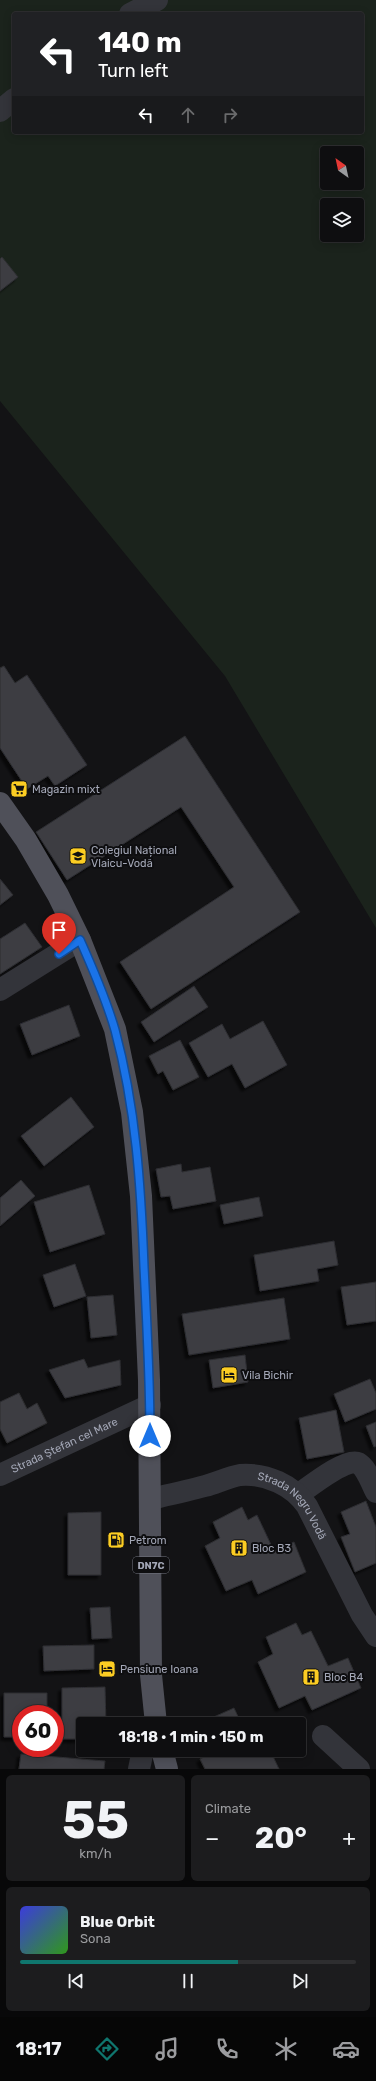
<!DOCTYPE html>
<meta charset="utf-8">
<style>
body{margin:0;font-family:Rubik,sans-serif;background:#1c1c1e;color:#f1f3f6;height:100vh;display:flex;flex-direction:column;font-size:15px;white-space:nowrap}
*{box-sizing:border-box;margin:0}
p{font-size:13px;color:#9b9c9f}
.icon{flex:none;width:22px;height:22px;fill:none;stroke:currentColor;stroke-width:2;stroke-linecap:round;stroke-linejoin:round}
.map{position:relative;height:1769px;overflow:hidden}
.sheet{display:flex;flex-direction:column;gap:6px;padding:6px;background:#080809;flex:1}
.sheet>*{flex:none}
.hud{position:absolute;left:12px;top:12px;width:352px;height:122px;border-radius:4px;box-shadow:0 2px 10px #0003,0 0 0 1px #2e2e30;background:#202124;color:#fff;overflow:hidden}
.needle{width:26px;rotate:327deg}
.tools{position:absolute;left:320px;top:146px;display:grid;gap:8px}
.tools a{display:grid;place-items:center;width:44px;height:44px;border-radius:4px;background:#0e0e10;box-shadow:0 2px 10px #0003,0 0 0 1px #2e2e30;font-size:20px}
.speed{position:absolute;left:12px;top:1705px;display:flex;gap:8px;font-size:20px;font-weight:700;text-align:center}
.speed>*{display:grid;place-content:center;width:52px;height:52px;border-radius:50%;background:#0e0e10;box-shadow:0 2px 10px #0003,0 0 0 1px #2e2e30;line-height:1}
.speed .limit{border:6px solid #d22;background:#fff;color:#111}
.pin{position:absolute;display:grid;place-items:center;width:34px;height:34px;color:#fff;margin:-41px -17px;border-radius:50% 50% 50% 0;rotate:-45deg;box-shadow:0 0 4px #0007}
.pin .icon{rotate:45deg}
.me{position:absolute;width:44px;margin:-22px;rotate:0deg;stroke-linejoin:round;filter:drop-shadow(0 0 3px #0008)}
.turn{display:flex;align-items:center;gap:14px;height:84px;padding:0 20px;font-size:18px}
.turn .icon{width:52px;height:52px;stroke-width:2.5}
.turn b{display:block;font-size:28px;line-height:34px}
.lanes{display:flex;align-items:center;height:38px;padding:0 20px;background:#0003;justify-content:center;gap:20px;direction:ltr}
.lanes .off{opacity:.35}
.big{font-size:30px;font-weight:700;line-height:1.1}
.sheet .tile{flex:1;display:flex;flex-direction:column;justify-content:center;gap:6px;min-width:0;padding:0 14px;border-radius:6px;background:#1c1c1e}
.sheet .dial{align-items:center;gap:0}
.dial b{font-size:52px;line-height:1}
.song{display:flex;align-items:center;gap:12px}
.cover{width:48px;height:48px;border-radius:6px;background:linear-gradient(135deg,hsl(240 70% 55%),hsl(110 70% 35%))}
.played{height:4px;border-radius:2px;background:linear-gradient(90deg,#0f766e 65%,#2e2e30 65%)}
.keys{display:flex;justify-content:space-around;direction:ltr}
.heat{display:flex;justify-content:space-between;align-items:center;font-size:22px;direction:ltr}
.sheet .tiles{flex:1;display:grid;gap:6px;grid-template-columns:1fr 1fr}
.tile:last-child{grid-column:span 2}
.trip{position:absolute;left:76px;top:1717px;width:230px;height:40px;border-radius:4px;background:#0e0e10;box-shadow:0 2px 10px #0003,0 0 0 1px #2e2e30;font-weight:700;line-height:40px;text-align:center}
.dock{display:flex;height:64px;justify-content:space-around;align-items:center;background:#060606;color:#9b9c9f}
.dock .icon{width:28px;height:28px}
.dock .current{color:#0f766e}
.dock b{font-size:18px;color:#f1f3f6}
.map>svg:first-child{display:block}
.green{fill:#1b231c;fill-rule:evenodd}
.building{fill:#3c3d42;stroke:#2d2d31;filter:url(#shadow)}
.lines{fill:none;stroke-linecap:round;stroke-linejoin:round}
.minor{stroke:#33343a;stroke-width:22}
.major{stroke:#4f5059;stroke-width:22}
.route-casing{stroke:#114b97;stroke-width:10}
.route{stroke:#1a73e8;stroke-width:7}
.labels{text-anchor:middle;stroke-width:4;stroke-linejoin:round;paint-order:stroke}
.shield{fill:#0e0e10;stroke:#767984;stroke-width:1}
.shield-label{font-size:10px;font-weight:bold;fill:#a3a7b6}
.poi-label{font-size:11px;fill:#a3a7b6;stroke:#0e0e10;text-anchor:start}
.street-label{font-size:11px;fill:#a3a7b6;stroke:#0e0e10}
</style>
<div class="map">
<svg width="376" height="1769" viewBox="0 0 376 1769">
<defs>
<filter id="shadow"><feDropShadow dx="-3.5" dy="3.5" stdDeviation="1" flood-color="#0009"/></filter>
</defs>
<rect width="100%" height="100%" fill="#131315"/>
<!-- green -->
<path class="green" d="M 0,0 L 376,0 L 376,928 L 225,676 L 0,401 ZM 14,14 L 362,14 L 362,132 L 14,132 ZM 327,153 L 357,153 L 357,183 L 327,183 ZM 327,205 L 357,205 L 357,235 L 327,235 Z"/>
<!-- building -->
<g class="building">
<polygon points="2,257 18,277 0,291 0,259"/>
<polygon points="4,666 15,683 27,675 87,765 55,786 48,776 27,789 0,748 0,668"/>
<polygon points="185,736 300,912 151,1009 120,962 234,887 181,807 67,880 36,832"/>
<polygon points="0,879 13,895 0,905"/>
<polygon points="25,923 42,947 0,974 0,939"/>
<polygon points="194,986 208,1007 154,1042 141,1022"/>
<polygon points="69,1005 80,1036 32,1055 20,1024"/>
<polygon points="263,1021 287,1065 245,1088 232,1064 208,1077 189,1043 222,1024 230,1039"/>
<polygon points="180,1040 199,1077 173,1090 163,1071 158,1074 149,1056"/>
<polygon points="71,1097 94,1127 44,1166 21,1136"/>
<polygon points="181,1164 182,1172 210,1167 216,1201 173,1209 170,1196 161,1197 156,1169"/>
<polygon points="21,1180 35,1196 0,1226 0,1198"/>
<polygon points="89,1185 105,1234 50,1252 34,1202"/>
<polygon points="259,1197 263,1216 224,1224 220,1205"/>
<polygon points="334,1241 338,1265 317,1269 319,1281 260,1291 254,1255"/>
<polygon points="75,1264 86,1296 54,1307 43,1275"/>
<polygon points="376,1282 376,1321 347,1325 341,1287"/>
<polygon points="113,1295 117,1335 91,1338 87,1297"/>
<polygon points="284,1298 290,1339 189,1355 182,1314"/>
<polygon points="245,1355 248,1382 213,1388 209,1360"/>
<polygon points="84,1359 88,1368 120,1360 121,1385 65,1398 49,1370"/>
<polygon points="370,1379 376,1393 376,1409 345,1422 334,1394"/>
<polygon points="19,1393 27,1409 37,1403 47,1423 7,1443 0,1429 0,1402"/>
<polygon points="336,1410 344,1452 307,1459 299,1418"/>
<polygon points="376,1422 376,1446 374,1447 366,1426"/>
<polygon points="366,1501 376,1527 376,1563 355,1572 341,1537 350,1534 341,1512"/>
<polygon points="242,1507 248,1520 257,1515 274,1551 294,1542 306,1572 258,1594 252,1580 226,1591 205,1546 220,1538 213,1522"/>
<polygon points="101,1512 101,1575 68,1575 68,1513"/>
<polygon points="110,1607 112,1638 92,1639 90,1608"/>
<polygon points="296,1623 302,1635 311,1631 328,1666 348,1658 361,1688 312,1710 305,1696 279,1708 258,1662 273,1654 266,1637"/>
<polygon points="94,1645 94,1669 44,1671 43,1646"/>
<polygon points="105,1687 106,1724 83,1724 83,1739 62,1739 62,1688"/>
<polygon points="4,1693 47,1693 47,1714 21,1714 21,1737 4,1737"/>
<polygon points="234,1708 241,1723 255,1717 259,1724 198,1724"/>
<polygon points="210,1750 270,1750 279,1769 205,1769 200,1759 212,1753"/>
<polygon points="21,1754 105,1761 104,1769 19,1769"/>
</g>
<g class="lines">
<!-- minor -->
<g class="minor">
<polyline points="130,14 157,0"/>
<polyline points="0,111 14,99"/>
<polyline points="0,990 80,940"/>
<path id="s1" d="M 0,1475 L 150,1405"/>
<path d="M 299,1494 C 309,1487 347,1457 358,1463 C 367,1468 371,1483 376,1492"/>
<path id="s2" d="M 150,1499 C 168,1495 187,1491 205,1486 C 216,1483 229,1477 240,1475 C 266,1473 293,1485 307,1506 L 362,1615 L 376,1636"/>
<polyline points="323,1736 359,1769"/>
<polyline points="139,1769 143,1750"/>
</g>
<!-- major -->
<g class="major">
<polyline points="0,803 26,840 58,895 80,940 115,1029 132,1112 141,1196 149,1380 151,1675 156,1724"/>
<polyline points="162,1750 167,1769"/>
</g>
</g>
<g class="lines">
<!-- route casing -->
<g class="route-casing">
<path id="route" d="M 59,954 L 80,940 C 93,969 106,999 115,1030 C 136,1108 141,1187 144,1267 C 147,1324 150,1380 150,1436"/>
</g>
<!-- route -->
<use href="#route" class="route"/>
</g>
<!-- icons -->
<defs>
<g id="supermarket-square" transform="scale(0.9)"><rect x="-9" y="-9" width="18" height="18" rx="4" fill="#fccd23" stroke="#0e0e10"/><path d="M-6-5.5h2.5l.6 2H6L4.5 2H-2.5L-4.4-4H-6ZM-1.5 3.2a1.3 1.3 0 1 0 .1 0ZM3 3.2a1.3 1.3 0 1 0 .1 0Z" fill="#111"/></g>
<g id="university-square" transform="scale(0.9)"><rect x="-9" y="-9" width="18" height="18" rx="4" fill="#fccd23" stroke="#0e0e10"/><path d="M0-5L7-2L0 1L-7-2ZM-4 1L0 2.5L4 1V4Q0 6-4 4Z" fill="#111"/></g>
<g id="hotel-square" transform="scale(0.9)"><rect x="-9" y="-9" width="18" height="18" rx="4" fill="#fccd23" stroke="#0e0e10"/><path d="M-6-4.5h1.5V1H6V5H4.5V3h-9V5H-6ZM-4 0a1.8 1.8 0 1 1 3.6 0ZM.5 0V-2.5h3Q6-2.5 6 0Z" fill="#111"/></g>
<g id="fuel-square" transform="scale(0.9)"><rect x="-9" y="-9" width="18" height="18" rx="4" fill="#fccd23" stroke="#0e0e10"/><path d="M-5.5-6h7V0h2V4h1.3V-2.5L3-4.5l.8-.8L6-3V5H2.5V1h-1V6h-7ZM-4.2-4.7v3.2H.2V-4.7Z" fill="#111"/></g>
<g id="building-square" transform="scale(0.9)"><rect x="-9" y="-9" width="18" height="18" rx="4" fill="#fccd23" stroke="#0e0e10"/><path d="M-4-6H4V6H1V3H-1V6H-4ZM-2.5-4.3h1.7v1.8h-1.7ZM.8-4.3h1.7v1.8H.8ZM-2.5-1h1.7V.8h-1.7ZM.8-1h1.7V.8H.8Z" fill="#111"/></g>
</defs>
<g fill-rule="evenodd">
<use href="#supermarket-square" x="19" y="789"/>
<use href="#university-square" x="78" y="856"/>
<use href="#hotel-square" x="229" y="1375"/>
<use href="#fuel-square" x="116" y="1540"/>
<use href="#building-square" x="239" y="1548"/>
<use href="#hotel-square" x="107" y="1669"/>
<use href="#building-square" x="311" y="1677"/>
</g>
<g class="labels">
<!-- shield labels -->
<rect class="shield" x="133" y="1557" width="36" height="16" rx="3"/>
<g class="shield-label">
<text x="151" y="1569">DN7C</text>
</g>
<!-- poi labels -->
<g class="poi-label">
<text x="32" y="793">Magazin mixt</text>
<text x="91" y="854">Colegiul Național<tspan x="91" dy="13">Vlaicu-Vodă</tspan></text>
<text x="242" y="1379">Vila Bichir</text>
<text x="129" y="1544">Petrom</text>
<text x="252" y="1552">Bloc B3</text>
<text x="120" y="1673">Pensiune Ioana</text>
<text x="324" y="1681">Bloc B4</text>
</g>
<!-- street labels -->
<g class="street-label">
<text dy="4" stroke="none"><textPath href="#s1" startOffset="71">Strada Ștefan cel Mare</textPath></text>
<text dy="4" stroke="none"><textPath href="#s2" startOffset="159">Strada Negru Vodă</textPath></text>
</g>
</g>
</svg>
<div class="tools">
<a><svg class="needle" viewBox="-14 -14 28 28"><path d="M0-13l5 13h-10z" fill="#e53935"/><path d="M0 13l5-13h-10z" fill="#9b9c9f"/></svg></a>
<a><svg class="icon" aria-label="layers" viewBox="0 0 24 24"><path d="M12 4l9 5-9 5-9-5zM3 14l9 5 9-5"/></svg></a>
</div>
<div class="speed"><div class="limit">60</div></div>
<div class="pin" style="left:59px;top:954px;background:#d93025"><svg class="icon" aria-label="arrive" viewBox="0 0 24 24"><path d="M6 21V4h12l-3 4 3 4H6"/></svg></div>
<svg class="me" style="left:150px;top:1436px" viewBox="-20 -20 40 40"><circle r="19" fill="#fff"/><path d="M0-13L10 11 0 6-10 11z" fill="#1a73e8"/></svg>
<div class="trip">18:18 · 1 min · 150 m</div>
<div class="hud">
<div class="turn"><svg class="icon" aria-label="left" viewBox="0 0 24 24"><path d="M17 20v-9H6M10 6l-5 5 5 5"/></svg><div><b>140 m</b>Turn left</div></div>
<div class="lanes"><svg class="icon" aria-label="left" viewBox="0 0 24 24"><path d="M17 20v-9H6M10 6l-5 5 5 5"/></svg><svg class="icon off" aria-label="ahead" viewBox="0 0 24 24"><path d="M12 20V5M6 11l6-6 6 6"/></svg><svg class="icon off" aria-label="right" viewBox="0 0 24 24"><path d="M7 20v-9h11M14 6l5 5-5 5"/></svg></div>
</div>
</div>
<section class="sheet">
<div class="tiles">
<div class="tile dial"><b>55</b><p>km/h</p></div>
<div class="tile"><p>Climate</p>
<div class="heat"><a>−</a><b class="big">20°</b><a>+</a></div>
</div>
<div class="tile">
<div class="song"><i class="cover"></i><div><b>Blue Orbit</b><p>Sona</p></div></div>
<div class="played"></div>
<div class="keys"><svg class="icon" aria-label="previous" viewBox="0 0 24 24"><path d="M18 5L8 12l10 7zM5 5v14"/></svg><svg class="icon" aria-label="pause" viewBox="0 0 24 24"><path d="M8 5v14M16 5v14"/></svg><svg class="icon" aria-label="next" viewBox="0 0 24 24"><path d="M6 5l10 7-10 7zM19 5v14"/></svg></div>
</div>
</div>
</section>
<nav class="dock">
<b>18:17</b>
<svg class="icon current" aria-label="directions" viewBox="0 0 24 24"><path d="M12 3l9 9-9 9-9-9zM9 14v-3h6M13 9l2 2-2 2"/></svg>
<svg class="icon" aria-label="music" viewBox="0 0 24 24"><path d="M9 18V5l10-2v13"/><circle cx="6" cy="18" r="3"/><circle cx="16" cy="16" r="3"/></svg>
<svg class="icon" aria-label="phone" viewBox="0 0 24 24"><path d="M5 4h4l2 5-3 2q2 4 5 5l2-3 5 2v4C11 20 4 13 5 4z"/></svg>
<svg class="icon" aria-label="climate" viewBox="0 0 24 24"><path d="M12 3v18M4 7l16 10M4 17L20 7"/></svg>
<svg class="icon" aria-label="car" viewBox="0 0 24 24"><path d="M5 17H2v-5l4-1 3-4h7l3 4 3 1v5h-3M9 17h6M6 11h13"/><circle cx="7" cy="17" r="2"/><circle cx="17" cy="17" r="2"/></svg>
</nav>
